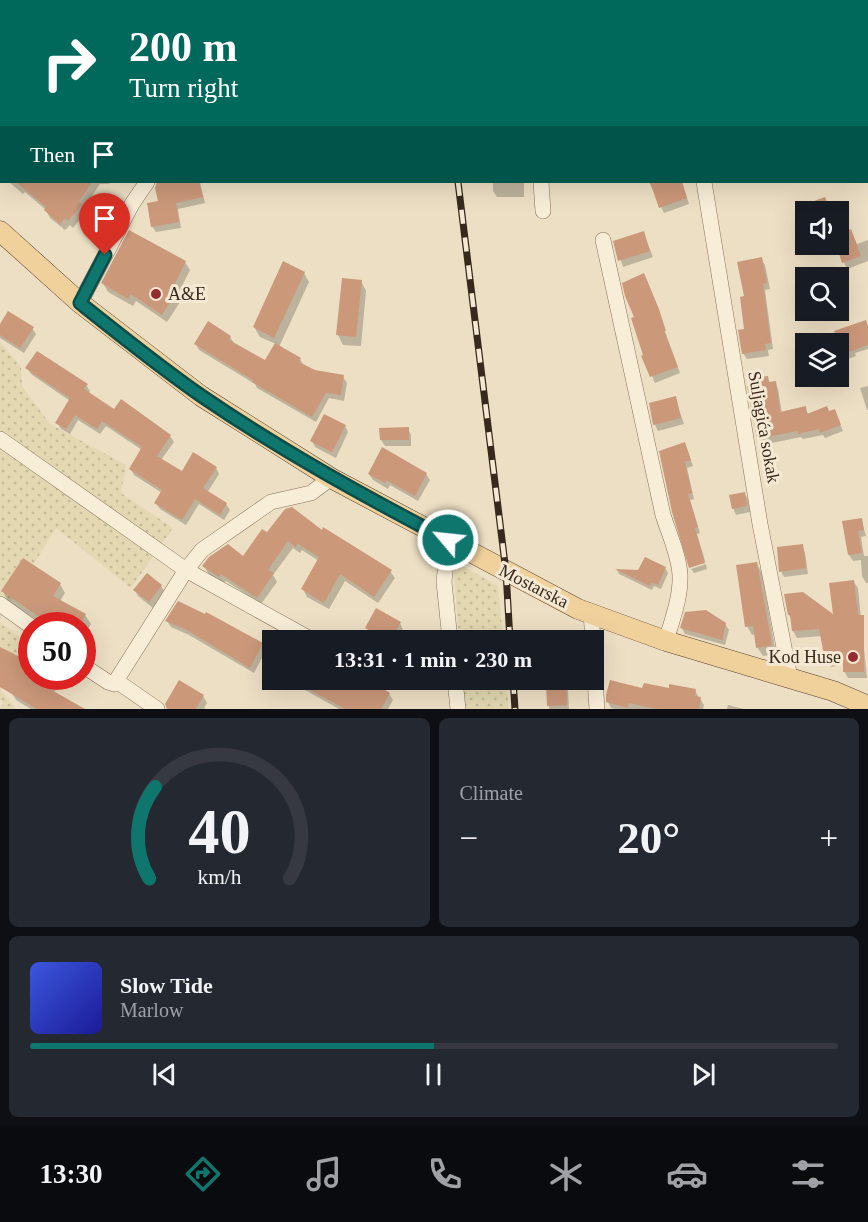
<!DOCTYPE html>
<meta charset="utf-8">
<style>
body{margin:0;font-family:Georgia,serif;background:#242831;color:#f1f3f6;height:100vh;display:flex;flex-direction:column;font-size:22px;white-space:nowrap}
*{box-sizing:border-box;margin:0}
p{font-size:20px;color:#9ea1a6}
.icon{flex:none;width:33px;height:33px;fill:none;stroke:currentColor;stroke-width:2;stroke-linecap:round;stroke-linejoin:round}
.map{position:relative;height:709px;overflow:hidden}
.drawer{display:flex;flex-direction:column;gap:9px;padding:9px;background:#0d0f14;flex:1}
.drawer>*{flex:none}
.top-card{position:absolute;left:0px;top:0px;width:868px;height:183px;box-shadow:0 6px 24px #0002;background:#00695c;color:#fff;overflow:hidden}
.buttons{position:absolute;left:795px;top:201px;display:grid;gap:12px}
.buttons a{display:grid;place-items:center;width:54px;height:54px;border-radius:0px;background:#171b24;box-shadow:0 6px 24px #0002;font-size:30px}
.speed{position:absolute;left:18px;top:612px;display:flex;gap:12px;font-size:30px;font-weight:700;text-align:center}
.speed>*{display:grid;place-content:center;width:78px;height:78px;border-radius:50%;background:#171b24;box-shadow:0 6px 24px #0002;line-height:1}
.speed .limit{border:9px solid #d22;background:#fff;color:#111}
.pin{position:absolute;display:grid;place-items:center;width:51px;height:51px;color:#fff;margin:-62px -26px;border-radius:50% 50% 50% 0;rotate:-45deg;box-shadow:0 0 6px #0007}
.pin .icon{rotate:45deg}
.me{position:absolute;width:66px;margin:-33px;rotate:298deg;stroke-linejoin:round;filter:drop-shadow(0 0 4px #0008)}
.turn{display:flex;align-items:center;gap:21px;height:126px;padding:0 30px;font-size:27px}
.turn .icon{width:78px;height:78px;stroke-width:2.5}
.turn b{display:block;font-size:42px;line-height:51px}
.then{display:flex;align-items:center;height:57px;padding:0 30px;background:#0003;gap:12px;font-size:22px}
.big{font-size:45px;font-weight:700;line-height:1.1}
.drawer .card{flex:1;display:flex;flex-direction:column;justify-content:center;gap:9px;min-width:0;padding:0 21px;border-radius:9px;background:#242831}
.drawer .dial{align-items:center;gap:0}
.dial svg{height:156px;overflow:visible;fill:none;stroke:#363941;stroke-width:7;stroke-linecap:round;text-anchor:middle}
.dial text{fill:#f1f3f6;stroke:none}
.song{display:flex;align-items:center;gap:18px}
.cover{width:72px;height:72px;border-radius:9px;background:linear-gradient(135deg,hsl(230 70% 55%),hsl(240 70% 35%))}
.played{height:6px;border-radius:3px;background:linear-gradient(90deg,#0f766e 50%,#363941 50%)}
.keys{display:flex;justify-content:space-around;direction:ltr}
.heat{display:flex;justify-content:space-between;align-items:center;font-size:33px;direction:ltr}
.drawer .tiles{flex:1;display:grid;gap:9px;grid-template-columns:1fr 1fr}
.card:last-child{grid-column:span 2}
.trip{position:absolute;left:262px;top:630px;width:342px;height:60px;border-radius:0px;background:#171b24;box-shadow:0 6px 24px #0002;font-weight:700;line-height:60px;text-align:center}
.dock{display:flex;height:96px;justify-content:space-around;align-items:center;background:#090b0e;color:#9ea1a6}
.dock .icon{width:42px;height:42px}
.dock .current{color:#0f766e}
.dock b{font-size:27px;color:#f1f3f6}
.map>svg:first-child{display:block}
.farmland{fill:url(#farmland-dots)}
.shadow{fill:#0003}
.building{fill:#cb987a}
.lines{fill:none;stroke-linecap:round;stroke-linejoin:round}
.minor-casing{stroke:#88705b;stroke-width:16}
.major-casing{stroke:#553f2f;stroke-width:21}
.minor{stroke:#f8edd7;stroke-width:15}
.major{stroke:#f0d19c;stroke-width:20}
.rail-casing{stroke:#38291e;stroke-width:7}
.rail{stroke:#f5e9d3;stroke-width:4.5;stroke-dasharray:14;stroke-linecap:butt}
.route-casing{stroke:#0a4d48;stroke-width:15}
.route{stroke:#0f766e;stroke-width:10}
.poi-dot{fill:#962c32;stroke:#f5e9d3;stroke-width:2}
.labels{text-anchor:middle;stroke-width:6;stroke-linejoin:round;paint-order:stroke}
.poi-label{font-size:18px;fill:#38291e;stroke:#f5e9d3;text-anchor:start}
.street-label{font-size:18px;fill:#38291e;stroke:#f5e9d3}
</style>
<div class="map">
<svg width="868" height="709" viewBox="0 0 868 709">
<defs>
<pattern id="farmland-dots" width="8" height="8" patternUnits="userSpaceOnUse" patternTransform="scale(1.5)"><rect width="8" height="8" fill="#e3d8b1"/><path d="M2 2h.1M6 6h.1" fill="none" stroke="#c4b998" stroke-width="1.8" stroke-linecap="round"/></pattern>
</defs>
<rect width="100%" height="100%" fill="#eddfc4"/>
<!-- farmland -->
<g class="farmland">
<polygon points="0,342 21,367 22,386 50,424 126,465 121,493 173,528 131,588 56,528 0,619"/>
<polygon points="453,561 498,586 503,640 459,640"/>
<polygon points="0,622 27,643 1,690 16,709 0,709 3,701 0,700"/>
<polygon points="461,680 506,680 509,709 463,709"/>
</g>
<!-- shadow -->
<g class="shadow">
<polygon points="187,0 216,0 215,2"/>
<polygon points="867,80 868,82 868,136 867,134"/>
<polygon points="2,147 2,174 0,173"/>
<polygon points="9,182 111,182 109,184 100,184 83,209 85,213 73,228 70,225 65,230 50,218 46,210 25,192 23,194"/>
<polygon points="158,182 200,182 205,203 178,209 181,228 156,232 152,226 160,202"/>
<polygon points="493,182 524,182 524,197 497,197 493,191"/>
<polygon points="649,182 682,182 689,204 664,213"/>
<polygon points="825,199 831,212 806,212 806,218 801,207"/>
<polygon points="851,231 857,244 868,240 868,261 847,269 840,254 837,255 832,244 838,244 838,232 840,235"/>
<polygon points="643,233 653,257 623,267 615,242"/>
<polygon points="761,259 765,265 770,289 765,290 773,349 768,350 769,356 747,359 743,353 746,330 746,298"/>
<polygon points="185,262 190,270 177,296 180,302 167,322 136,301 133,306 108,292 103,283"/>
<polygon points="304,273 309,282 279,347 300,359 304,366 315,372 343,377 347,383 344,401 329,398 316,422 257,388 255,384 199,350 196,344 230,337 234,343 266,362 276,344 260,337 254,327"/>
<polygon points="361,281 366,291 361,346 343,345 338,335"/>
<polygon points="647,281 680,373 655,383 643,356"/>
<polygon points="0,327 32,328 36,334 24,353 0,338"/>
<polygon points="868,327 868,349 855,353 856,356 848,359 844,353"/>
<polygon points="27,368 86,385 90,391 88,394 115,411 170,436 174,442 161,460 182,473 216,468 219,474 207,493 226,504 230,510 224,520 199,504 186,525 160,509 156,503 162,493 134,475 131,469 142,450 106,426 100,434 78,420 70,434 61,429 57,423 70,401 31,374"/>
<polygon points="767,378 770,383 775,382 778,389 782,413 805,408 809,415 829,413 837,417 843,431 825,438 823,435 803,439 801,437 762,445 759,438 757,386"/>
<polygon points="868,386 868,410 867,410 860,388"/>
<polygon points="675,398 684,424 658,431 655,425 650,405"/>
<polygon points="345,426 348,432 336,458 315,447 312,441"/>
<polygon points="408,429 411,435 411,446 385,446 381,440"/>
<polygon points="685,444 693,466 687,468 694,499 690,500 700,533 697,534 705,561 690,566 674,512"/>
<polygon points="369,474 426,474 430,480 418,501 390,485 388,489 373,480"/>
<polygon points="744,493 748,499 750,512 736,515 733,508"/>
<polygon points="861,519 866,536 861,537 864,556 868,556 868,583 866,583 862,576 861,560 853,561 849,555 843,523"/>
<polygon points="322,532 390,571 395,578 378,603 345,581 329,609 307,597 303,589 319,561 302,550 300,553 293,548 273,575 277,582 261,604 226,581 223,583 208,573 204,566 243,558 267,534"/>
<polygon points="802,546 805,552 808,574 784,577 781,571"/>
<polygon points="706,564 707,569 694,573 691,569"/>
<polygon points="757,564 762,573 776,654 763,656 757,647 756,634 752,635 747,626"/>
<polygon points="665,568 668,573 661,589 654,586 652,590 619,574 617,570 639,571"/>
<polygon points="147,575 161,586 165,592 153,608 138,596 135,590"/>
<polygon points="853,581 858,588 867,678 848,678 844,671 844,664 831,667 826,660 822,636 797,638 793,631 792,620 789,615 835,618"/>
<polygon points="60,584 65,593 60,601 85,615 91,624 82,640 82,626 46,626 8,601 3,591"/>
<polygon points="207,614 262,644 266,650 254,673 189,635 171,627 167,621"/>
<polygon points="400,623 403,630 397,640 381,640 370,634 367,628"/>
<polygon points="725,624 729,630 725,645 685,634 682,628"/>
<polygon points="568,634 571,640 546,640 546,635"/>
<polygon points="0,648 29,663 32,659 32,676 59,676 61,680 54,693 82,709 31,709 16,700 12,693 0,685"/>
<polygon points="304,680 337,680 354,689 360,680 392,680 385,691 389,694 393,700 388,709 339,709 305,690 301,684"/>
<polygon points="524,680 554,680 554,685 565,684 568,690 569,709 549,709 548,687 528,688"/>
<polygon points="644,690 695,691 704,705 703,709 615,709 611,708 608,702"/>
<polygon points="203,696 207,703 204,708 206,709 168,709"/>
<polygon points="728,705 744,709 727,709"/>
</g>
<!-- building -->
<g class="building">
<polygon points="16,182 92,182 79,201 82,204 68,221 65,218 60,224 44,210 46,207"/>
<polygon points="157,182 199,182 203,197 176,203 179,222 151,227 147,203 158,201 155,188"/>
<polygon points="650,182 682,182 687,198 659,208"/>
<polygon points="825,197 831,212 818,212 814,201"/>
<polygon points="851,229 861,256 842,263 836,244 838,244 838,234"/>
<polygon points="129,230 186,261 172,290 176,293 162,315 131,294 128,299 101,283"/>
<polygon points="644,231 650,251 618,261 613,241"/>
<polygon points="762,257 767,283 763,284 771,343 765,344 766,350 742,354 738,330 744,329 740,297 744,296 737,262"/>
<polygon points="283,261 305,272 274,338 253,327"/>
<polygon points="644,273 659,309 666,331 664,331 678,367 650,377 641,356 643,355 631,318 634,317 625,296 622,283"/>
<polygon points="342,278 362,280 356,337 336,335"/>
<polygon points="8,311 34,327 20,348 0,335 0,324"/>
<polygon points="866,320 868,326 868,345 843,354 834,331"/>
<polygon points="208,321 231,336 229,340 265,360 275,343 301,358 299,362 315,370 344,375 341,395 326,393 312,417 252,382 253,380 194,344"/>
<polygon points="37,351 88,384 84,389 114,409 121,399 171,435 157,456 182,471 193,452 217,467 203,488 227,503 220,515 195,499 182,520 154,503 162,490 129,469 142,447 102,421 97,429 75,415 66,429 55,423 70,398 25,368"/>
<polygon points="768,376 769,382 776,381 780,412 806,406 807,414 827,406 829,411 835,409 841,425 820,433 819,429 798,434 797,431 757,439 747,386 755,385 754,378"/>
<polygon points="676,396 681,418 653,425 649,403"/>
<polygon points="324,414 346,425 332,452 310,441"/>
<polygon points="409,427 409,440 380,440 379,428"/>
<polygon points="685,442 691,460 685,462 692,493 688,494 698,527 695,528 705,563 689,568 672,512 659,451"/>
<polygon points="382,447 427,473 415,496 386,480 385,483 368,474"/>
<polygon points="745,492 747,506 732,509 729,495"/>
<polygon points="292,507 322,530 323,527 392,570 374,597 340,574 324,603 301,589 319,557 298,544 295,547 288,541 268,570 274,573 257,598 221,574 219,577 202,566 209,557 228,544 243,556 262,529 267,532 285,509"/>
<polygon points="862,518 864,530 858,531 862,553 848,555 842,521"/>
<polygon points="803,544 806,568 779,572 777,547"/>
<polygon points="645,557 666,567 658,585 651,582 650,586 615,569 638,570"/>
<polygon points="23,558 61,583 53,596 86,614 80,626 44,626 46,621 1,591"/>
<polygon points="757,562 772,645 756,648 753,626 745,627 736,565"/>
<polygon points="147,573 162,585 149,602 133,590"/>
<polygon points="854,580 858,615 864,615 864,672 843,672 843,657 825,660 819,629 792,631 790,615 788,615 784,594 803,592 833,614 829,583"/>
<polygon points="178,601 205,614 206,612 263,643 250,668 185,629 165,621"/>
<polygon points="376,608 401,622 391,640 387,640 365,628"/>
<polygon points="706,610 726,623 722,640 680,628 685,612"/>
<polygon points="0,647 32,663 32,676 55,676 48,688 85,709 37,709 0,687"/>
<polygon points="179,680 204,695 196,709 167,709 165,704"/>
<polygon points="292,680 386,680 381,687 390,693 381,709 345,709"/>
<polygon points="610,680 642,688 644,683 669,688 669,684 696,689 695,696 701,697 699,709 657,709 629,703 628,708 606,702 606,695"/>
<polygon points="546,683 566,683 567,705 547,706"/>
</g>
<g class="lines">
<!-- minor casing -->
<g class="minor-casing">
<g id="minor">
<polyline points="357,0 357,2"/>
<polyline points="669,0 670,2"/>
<polyline points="859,0 860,2"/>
<polyline points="99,2 100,0"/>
<polyline points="561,2 570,0"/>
<polyline points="867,25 868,28"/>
<polyline points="867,65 868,65"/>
<polyline points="541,182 543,211"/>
<polyline points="704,182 760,524 790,678"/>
<path d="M 603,240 L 663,515 C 669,534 679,555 680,575 C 681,597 672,620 666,641"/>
<polyline points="80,303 132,204 147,182"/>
<polyline points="0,439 186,570 312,640"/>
<polyline points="448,540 444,582 450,640"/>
<polyline points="0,604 32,627"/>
<polyline points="591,613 593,640"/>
<polyline points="594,664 597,709"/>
<polyline points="82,665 108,682 114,684 186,570 202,550 271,502 311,493 331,478"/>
<polyline points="455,680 458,709"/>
<polyline points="118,682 157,709"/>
</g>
</g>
<!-- major casing -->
<g class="major-casing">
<polyline id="major" points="0,231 80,303 201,396 331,478 578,609 666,641 833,691 868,706"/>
</g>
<!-- minor -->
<use href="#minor" class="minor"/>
<!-- major -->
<use href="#major" class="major"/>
<!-- rail casing -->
<g class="rail-casing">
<g id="rail">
<polyline points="441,0 441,2"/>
<polyline points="458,182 506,572 510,640"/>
<polyline points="513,680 515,709"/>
</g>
</g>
<!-- rail -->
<use href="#rail" class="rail"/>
</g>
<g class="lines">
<!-- route casing -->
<g class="route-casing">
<path id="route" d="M 105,255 L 80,303 C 120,335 161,368 203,397 C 282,451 364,496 448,540"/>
</g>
<!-- route -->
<use href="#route" class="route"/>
</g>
<!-- markers -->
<g class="poi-dot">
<circle cx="156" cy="294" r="6"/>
<circle cx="853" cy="657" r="6"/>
</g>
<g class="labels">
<!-- poi labels -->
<g class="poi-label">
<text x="168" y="300">A&amp;E</text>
<text x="841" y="663" text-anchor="end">Kod Huse</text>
</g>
<!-- street labels -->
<g class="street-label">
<text transform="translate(764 427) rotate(80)" y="6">Suljagića sokak</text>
<text transform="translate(534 586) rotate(27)" y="6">Mostarska</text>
</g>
</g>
</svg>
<div class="buttons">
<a><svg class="icon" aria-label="sound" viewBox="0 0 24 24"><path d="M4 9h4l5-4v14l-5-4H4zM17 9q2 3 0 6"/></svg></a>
<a><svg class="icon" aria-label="search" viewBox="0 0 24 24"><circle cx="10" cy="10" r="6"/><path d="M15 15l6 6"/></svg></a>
<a><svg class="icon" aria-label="layers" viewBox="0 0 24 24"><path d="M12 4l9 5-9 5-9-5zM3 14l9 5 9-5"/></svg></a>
</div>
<div class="speed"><div class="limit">50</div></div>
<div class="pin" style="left:105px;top:255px;background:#d93025"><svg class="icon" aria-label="arrive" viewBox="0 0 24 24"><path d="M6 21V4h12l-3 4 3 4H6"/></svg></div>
<svg class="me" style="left:448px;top:540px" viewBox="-20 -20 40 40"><circle r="17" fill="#0f766e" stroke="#fff" stroke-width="3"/><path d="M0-11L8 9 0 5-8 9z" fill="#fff"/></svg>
<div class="trip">13:31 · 1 min · 230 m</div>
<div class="top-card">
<div class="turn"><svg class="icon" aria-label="right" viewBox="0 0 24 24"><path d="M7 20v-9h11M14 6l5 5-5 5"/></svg><div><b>200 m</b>Turn right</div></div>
<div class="then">Then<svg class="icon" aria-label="arrive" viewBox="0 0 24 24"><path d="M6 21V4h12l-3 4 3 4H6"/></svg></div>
</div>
</div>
<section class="drawer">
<div class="tiles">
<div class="card dial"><svg viewBox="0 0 100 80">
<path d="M14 69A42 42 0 1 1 86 69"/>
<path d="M14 69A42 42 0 0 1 17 22" stroke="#0f766e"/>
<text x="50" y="56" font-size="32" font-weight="700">40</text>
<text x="50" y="72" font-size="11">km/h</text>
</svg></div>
<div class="card"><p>Climate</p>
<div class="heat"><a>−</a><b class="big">20°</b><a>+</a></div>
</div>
<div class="card">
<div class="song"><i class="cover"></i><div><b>Slow Tide</b><p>Marlow</p></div></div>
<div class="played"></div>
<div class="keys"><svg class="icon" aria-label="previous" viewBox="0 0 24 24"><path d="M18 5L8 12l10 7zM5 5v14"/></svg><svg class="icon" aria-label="pause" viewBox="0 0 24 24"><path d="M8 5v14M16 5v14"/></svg><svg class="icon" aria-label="next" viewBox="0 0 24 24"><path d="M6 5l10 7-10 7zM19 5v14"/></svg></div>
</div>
</div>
</section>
<nav class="dock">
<b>13:30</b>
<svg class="icon current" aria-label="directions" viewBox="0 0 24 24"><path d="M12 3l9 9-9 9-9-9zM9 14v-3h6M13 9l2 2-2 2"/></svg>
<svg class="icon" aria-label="music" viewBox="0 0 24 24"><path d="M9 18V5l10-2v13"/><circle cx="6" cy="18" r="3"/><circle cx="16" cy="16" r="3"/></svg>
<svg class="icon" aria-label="phone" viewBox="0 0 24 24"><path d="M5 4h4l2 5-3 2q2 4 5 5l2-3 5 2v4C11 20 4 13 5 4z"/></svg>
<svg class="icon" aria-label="climate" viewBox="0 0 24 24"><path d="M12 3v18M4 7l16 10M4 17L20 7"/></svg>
<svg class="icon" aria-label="car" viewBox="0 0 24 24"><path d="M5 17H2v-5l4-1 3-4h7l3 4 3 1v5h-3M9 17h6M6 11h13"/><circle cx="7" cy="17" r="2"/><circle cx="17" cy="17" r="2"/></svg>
<svg class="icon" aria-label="filters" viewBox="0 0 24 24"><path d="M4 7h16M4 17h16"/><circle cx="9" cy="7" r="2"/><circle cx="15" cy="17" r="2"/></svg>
</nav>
